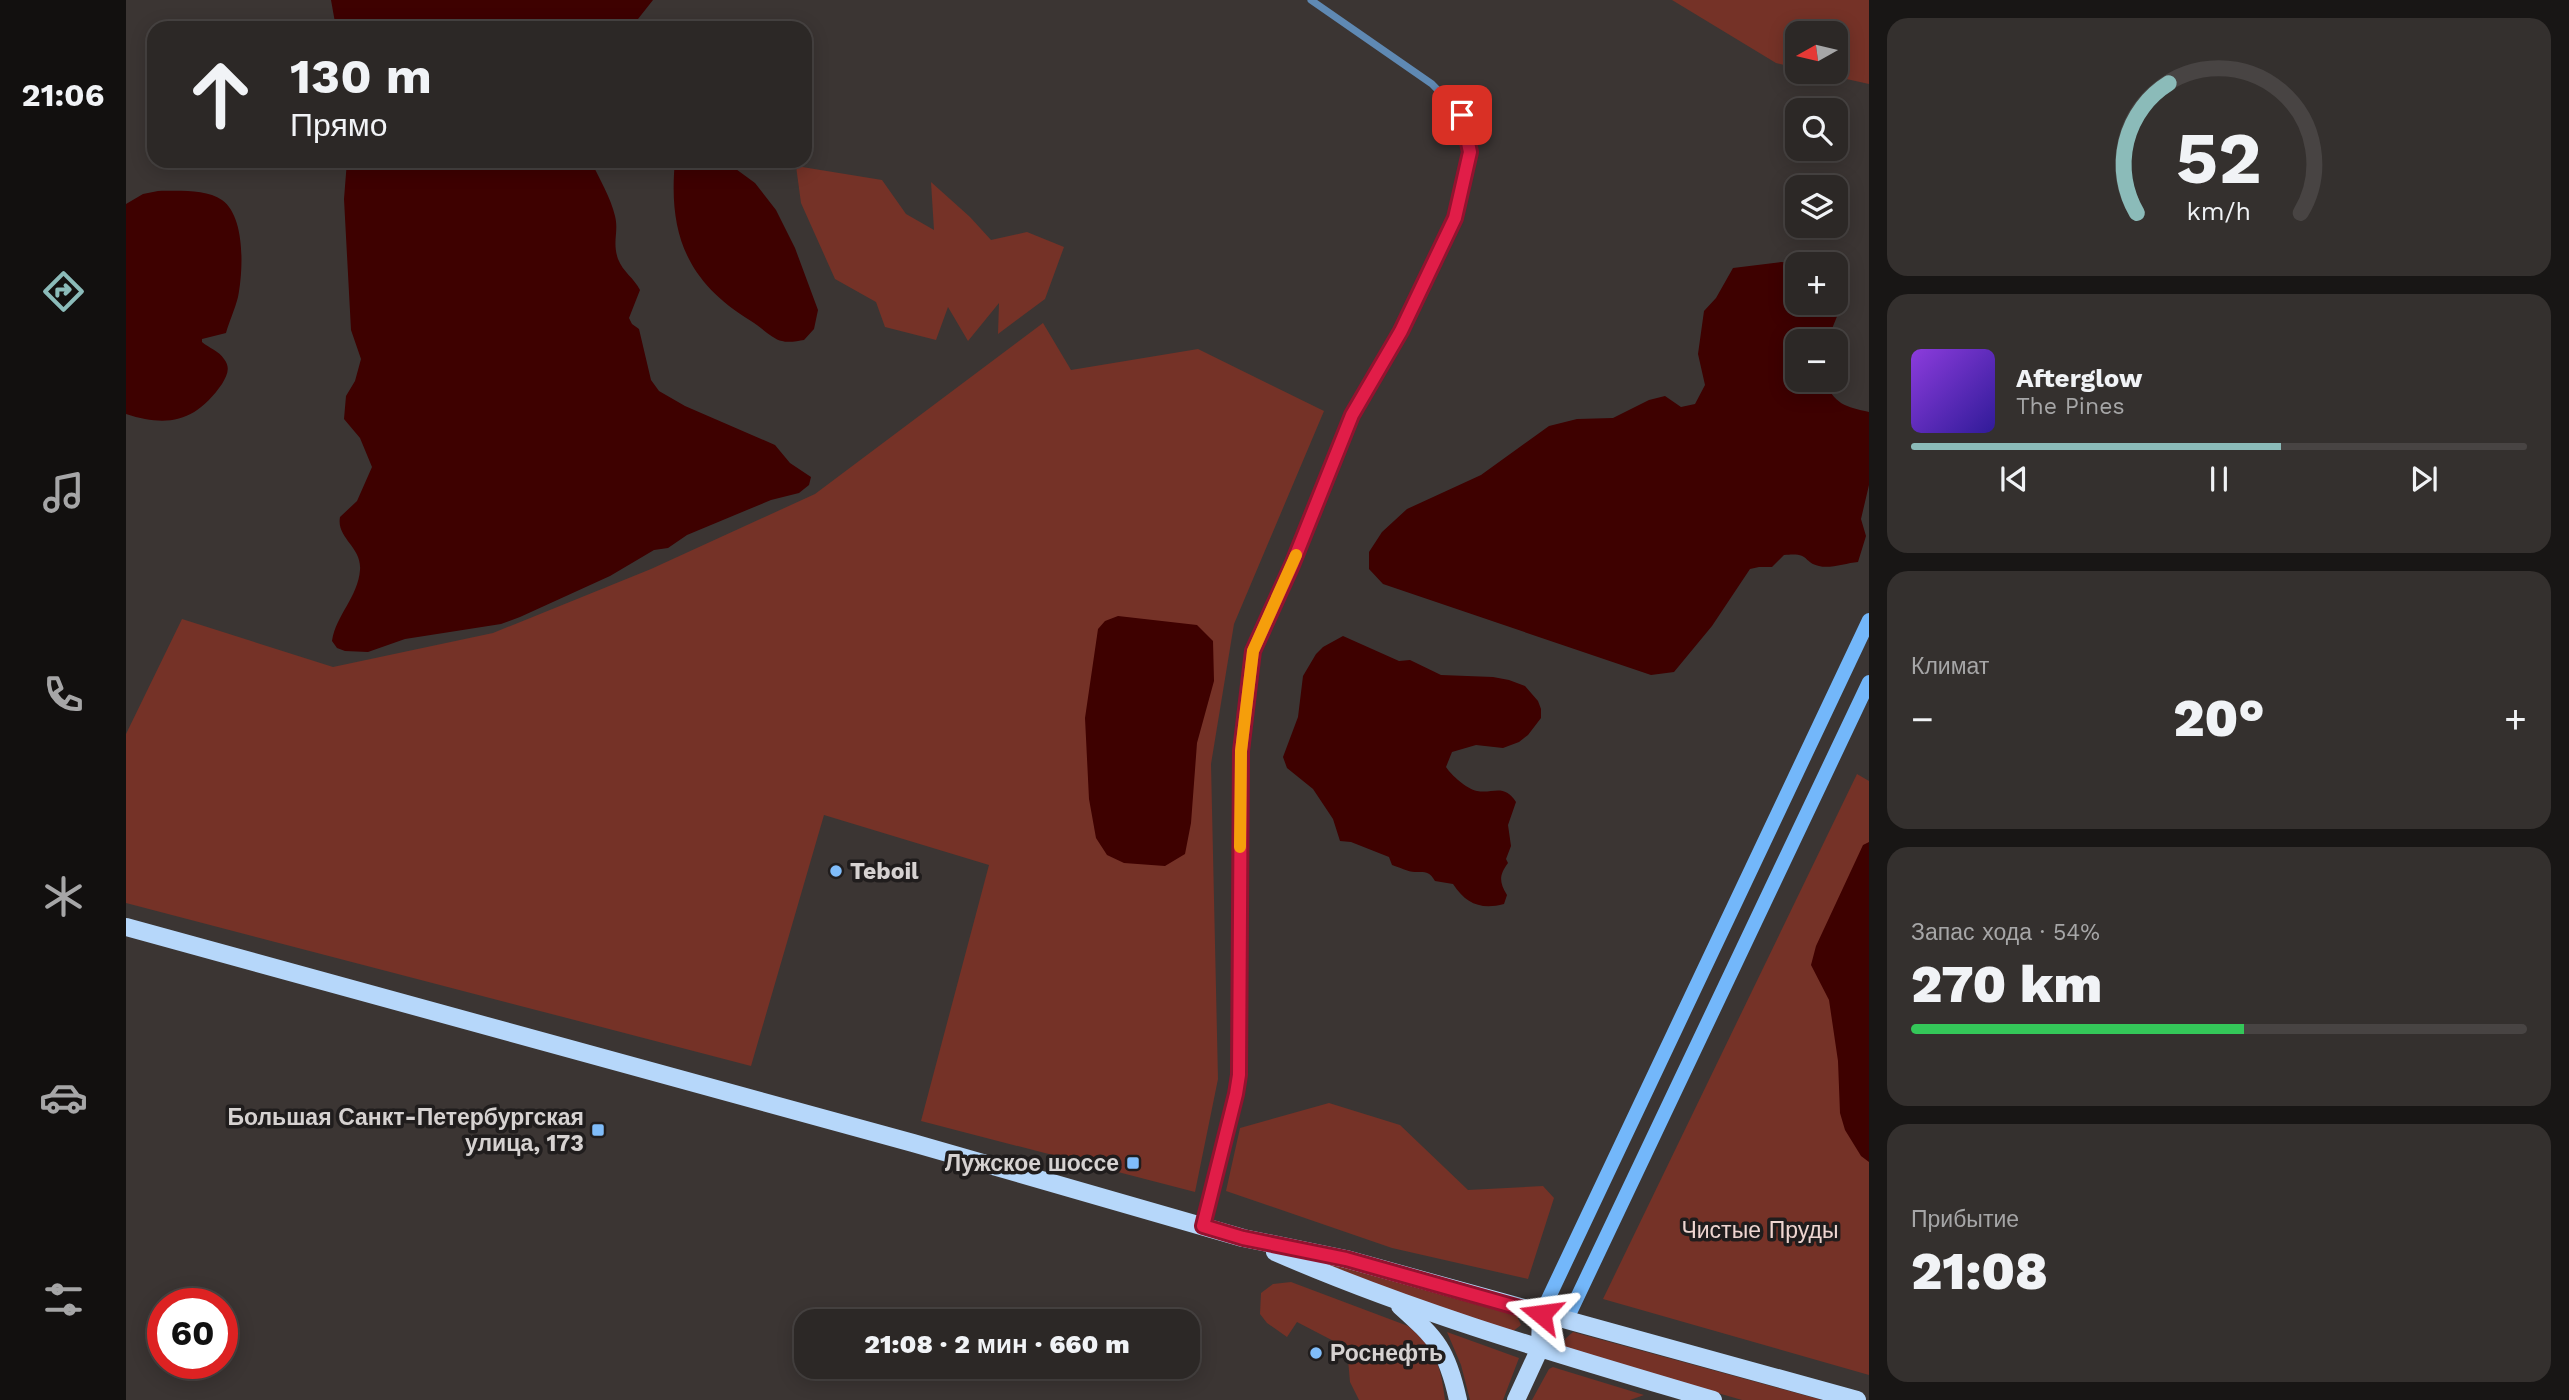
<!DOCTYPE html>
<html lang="ru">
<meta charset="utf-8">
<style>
body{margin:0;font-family:"Work Sans",sans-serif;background:#34302e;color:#f1f3f6;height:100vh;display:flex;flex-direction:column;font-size:26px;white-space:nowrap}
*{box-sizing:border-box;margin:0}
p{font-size:23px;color:#a6a6a7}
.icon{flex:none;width:38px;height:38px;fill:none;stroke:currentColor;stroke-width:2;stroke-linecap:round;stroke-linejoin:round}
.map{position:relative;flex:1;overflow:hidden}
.panel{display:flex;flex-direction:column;gap:18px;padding:18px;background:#181615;width:700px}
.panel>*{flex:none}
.guide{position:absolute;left:21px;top:21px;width:665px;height:147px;border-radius:21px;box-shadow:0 4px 18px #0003,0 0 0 2px #484443;background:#2c2826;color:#f1f3f6;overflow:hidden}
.needle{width:46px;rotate:262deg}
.controls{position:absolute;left:1659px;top:21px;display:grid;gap:14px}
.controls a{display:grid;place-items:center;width:63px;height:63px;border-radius:14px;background:#2c2826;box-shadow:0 4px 18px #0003,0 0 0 2px #484443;font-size:35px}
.speed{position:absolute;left:21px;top:1288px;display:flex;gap:14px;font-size:35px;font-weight:700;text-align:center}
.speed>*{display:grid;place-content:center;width:91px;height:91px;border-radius:50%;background:#2c2826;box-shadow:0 4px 18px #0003,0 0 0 2px #484443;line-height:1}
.speed .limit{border:10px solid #d22;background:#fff;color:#111}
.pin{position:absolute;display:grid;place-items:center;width:60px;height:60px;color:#fff;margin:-30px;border-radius:14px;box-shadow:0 4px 10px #0006}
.me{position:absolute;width:77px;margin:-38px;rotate:286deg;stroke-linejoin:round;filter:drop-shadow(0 0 5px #0008)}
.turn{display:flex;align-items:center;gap:24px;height:147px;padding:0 28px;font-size:32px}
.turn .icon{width:91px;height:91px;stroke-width:2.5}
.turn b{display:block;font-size:49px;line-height:60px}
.big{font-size:52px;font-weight:800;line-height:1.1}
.panel .widget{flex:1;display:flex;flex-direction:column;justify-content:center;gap:10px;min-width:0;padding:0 24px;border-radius:21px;background:#34302e}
.panel .dial{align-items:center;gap:0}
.dial svg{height:182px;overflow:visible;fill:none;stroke:#484443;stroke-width:7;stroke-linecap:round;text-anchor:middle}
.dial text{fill:#f1f3f6;stroke:none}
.song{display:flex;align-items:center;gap:21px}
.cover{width:84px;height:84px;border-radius:10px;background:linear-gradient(135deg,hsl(270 70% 55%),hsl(250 70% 35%))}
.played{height:7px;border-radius:4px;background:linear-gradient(90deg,#8bbbb9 60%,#484443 60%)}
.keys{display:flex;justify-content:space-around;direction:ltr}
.heat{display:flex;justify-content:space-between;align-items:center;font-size:38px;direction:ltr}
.charge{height:10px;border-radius:5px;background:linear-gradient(90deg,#34c759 54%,#484443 0)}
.trip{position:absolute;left:668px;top:1309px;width:406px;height:70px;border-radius:21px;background:#2c2826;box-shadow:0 4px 18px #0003,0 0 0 2px #484443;font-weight:800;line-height:70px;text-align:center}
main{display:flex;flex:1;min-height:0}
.dock{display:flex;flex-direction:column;width:126px;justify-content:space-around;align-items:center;background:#12100f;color:#a6a6a7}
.dock .icon{width:49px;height:49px}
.dock .on{color:#8bbbb9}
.dock b{font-size:32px;color:#f1f3f6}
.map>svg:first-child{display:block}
.green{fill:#753227}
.water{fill:#3e0100}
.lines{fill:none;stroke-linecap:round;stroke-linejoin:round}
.street{stroke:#5f89b3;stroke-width:7}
.secondary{stroke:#73b7fa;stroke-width:14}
.primary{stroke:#b6d7fa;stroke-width:18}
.route-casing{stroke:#92132f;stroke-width:18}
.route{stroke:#e11d48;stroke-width:12}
.slow{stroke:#f59e0b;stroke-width:12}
.poi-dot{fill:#80bdfa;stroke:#201d1d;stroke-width:2.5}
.labels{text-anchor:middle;stroke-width:7;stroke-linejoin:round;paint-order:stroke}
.poi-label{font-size:23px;font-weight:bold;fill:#d6d2d1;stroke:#201d1d;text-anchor:start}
.park-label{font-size:23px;fill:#eed5d0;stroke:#201d1d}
</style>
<main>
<nav class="dock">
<b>21:06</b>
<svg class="icon on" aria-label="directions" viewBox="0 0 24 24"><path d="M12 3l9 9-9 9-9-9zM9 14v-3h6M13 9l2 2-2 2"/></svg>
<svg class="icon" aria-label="music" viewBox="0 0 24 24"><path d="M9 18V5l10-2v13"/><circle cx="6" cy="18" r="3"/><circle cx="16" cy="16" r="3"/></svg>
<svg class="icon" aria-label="phone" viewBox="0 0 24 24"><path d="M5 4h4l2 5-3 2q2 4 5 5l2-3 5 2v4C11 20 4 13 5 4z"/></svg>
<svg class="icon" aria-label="climate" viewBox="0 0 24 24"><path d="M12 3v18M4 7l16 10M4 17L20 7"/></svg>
<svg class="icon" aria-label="car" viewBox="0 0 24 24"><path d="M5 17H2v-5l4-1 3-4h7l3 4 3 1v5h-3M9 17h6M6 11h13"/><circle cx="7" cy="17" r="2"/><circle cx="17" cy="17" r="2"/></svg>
<svg class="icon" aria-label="filters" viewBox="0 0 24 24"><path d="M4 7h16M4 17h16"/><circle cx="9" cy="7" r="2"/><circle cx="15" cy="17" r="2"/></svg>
</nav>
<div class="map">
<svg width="1743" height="1400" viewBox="0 0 1743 1400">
<rect width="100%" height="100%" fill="#3b3533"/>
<!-- green -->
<g class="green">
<polygon points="1546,0 1743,0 1743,84 1689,72 1710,72 1710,33 1671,33 1671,68 1650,63"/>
<polygon points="670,166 756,180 780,214 808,230 805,182 844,217 865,240 901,232 938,247 919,299 872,334 873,303 842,341 822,307 810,340 759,327 750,302 709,279 675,203"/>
<polygon points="917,323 945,370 1072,349 1198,411 1108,624 1085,764 1092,1079 1069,1192 795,1121 863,865 698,815 625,1066 0,903 0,734 56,619 207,667 367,633 525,569 689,494"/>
<polygon points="1731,774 1743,781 1743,1375 1477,1299"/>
<polygon points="1203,1103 1274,1125 1342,1190 1417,1186 1428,1198 1402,1279 1266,1248 1100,1191 1114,1128"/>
<polygon points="1193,1262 1264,1278 1391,1316 1395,1325 1386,1332 1260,1290"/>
<path d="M 1165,1282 L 1282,1326 C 1309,1349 1315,1365 1319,1400 L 1233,1400 L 1224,1382 L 1221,1348 L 1171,1322 L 1161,1337 L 1141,1323 L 1134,1314 L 1135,1293 L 1147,1284 Z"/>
<polygon points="1321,1332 1393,1358 1377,1400 1344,1400 1335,1365"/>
<polygon points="1447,1332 1696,1400 1616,1400 1439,1349 1439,1339"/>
<polygon points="1427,1367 1433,1369 1518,1395 1504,1400 1406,1400 1423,1369"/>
</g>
<!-- water -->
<g class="water">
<polygon points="205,0 527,0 512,19 510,28 210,28"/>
<path d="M 221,161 L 465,161 C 473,178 485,198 489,216 C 493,232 486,241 492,259 C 497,272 508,278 514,290 L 503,318 L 506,324 L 513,329 L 525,380 L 533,391 L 559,406 L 649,445 L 664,463 L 685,477 L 683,485 L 673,493 L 645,500 L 561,535 L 542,548 L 528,550 L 484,576 L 394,617 L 375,624 L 279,639 L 242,652 L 219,651 L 211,648 L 206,641 C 210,615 232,597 234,570 C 236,547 210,538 214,517 L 231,501 L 246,467 L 234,438 L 218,419 L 220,396 L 229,381 L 235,359 L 225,330 L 218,199 Z"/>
<path d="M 549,161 L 599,161 L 629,183 L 650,210 L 669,248 L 692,310 L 688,329 L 678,340 C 672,341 662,343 656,341 C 646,339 634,326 625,321 C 561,282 542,234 549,161 Z"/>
<path d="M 32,191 C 51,191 80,189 96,200 C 120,217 117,272 112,297 C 109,309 103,322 100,333 L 76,339 L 76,342 C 83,348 93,351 98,359 C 105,368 101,375 96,384 C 70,421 43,428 0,414 L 0,204 L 17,194 Z"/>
<path d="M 1655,262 L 1678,264 L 1671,264 L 1671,303 L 1710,303 L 1710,278 L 1714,282 L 1712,314 L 1701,341 L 1671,341 L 1671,380 L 1700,380 C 1706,404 1721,407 1743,412 L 1743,485 L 1735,519 L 1740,536 L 1732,562 C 1720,563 1704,569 1693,566 C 1676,562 1685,552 1658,555 L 1646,567 L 1633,567 L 1624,569 L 1586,626 L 1548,672 L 1525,675 L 1257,584 L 1243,569 L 1243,552 L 1256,532 L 1281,509 L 1355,475 L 1423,426 L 1451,419 L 1487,418 L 1523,400 L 1539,396 L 1555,407 L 1569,404 L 1579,385 L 1572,354 L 1578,311 L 1590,298 L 1607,268 Z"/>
<polygon points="992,616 1071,625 1087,641 1088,681 1071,743 1065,823 1059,854 1039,866 998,863 981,855 970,838 963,799 959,718 972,629 979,621"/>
<path d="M 1217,636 L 1273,661 L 1284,660 L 1315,675 L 1367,677 L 1383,680 L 1399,686 L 1412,701 L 1415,709 L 1415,718 L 1402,735 L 1393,742 L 1377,748 L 1350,745 L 1326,752 L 1320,767 C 1325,775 1341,789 1351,791 C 1367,794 1378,783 1390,802 L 1382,825 L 1385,846 L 1380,859 L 1382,863 C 1373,875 1373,882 1381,895 L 1378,904 C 1355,910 1340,904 1327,884 L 1309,881 C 1303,871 1300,872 1289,872 C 1282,872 1273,867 1266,865 L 1263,857 L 1225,842 L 1214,841 L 1207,819 L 1187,789 L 1161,768 L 1157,757 L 1172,717 L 1177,676 L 1190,654 L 1197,647 Z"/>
<polygon points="1743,842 1743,1162 1735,1156 1719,1130 1714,1113 1712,1061 1703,1000 1685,965 1690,946 1737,845"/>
</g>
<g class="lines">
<!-- street -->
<polyline class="street" points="1077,1225 1110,1094 1113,1075 1115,751 1127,651 1166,565 1226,415 1275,331 1329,218 1344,152 1336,115 1306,84 1185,0"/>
<!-- secondary -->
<g class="secondary">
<polyline points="1415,1314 1743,620"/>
<polyline points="1440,1321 1743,682"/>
</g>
<!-- primary -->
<g class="primary">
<polyline points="0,927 787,1143 1117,1238 1220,1259 1731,1400"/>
<path d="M 1149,1252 C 1291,1314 1439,1356 1587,1400"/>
<path d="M 1274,1306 C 1311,1339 1321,1350 1332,1400"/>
<polyline points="1390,1400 1414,1348 1415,1314"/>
</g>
</g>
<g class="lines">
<!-- route casing -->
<g class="route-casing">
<polyline id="route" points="1336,115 1344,152 1329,218 1275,331 1226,415 1166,565 1127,651 1115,751 1113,1075 1110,1094 1077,1226 1117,1238 1220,1259 1415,1314"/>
</g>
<!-- route -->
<use href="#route" class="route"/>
<!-- slow -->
<polyline class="slow" points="1114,847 1115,751 1127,651 1170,555"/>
</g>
<!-- markers -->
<g class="poi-dot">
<circle cx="710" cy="871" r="7"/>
<rect x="465" y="1123" width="14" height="14" rx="3.5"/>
<rect x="1000" y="1156" width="14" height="14" rx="3.5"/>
<circle cx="1190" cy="1353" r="7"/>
</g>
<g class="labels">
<!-- poi labels -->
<g class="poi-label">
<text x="724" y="879">Teboil</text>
<text x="458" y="1125" text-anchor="end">Большая Санкт-Петербургская<tspan x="458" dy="26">улица, 173</tspan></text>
<text x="993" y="1171" text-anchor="end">Лужское шоссе</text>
<text x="1204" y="1361">Роснефть</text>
</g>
<!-- park labels -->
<g class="park-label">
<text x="1634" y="1238">Чистые Пруды</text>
</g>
</g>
</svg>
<div class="controls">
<a><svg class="needle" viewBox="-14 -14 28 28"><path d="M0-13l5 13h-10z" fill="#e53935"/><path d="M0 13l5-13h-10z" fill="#a6a6a7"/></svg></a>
<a><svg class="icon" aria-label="search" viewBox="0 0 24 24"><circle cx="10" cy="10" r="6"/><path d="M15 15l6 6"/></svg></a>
<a><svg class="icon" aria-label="layers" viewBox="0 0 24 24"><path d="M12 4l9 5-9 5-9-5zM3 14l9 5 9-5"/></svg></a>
<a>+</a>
<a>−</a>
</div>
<div class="speed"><div class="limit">60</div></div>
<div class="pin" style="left:1336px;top:115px;background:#d93025"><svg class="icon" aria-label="arrive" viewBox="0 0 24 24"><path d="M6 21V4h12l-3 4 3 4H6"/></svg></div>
<svg class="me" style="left:1415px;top:1314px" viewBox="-20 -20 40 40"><path d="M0-17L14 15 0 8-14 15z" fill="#e11d48" stroke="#fff" stroke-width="4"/></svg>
<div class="trip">21:08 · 2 мин · 660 m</div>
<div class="guide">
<div class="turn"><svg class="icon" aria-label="ahead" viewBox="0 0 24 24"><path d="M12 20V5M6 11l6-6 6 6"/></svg><div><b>130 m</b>Прямо</div></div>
</div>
</div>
<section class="panel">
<div class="widget dial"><svg viewBox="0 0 100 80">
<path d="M14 69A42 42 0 1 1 86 69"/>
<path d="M14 69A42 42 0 0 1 28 12" stroke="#8bbbb9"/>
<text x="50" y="56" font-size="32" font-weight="700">52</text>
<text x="50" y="72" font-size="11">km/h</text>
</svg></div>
<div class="widget">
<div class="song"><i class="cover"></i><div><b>Afterglow</b><p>The Pines</p></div></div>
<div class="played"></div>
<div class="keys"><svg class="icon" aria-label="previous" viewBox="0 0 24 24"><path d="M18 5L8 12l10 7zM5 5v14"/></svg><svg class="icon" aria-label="pause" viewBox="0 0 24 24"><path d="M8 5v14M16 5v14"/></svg><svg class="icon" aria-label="next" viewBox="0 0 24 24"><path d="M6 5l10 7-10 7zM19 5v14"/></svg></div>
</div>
<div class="widget"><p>Климат</p>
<div class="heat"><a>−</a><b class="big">20°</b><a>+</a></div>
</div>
<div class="widget"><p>Запас хода · 54%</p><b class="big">270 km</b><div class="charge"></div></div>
<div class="widget"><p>Прибытие</p><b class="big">21:08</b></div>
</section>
</main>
